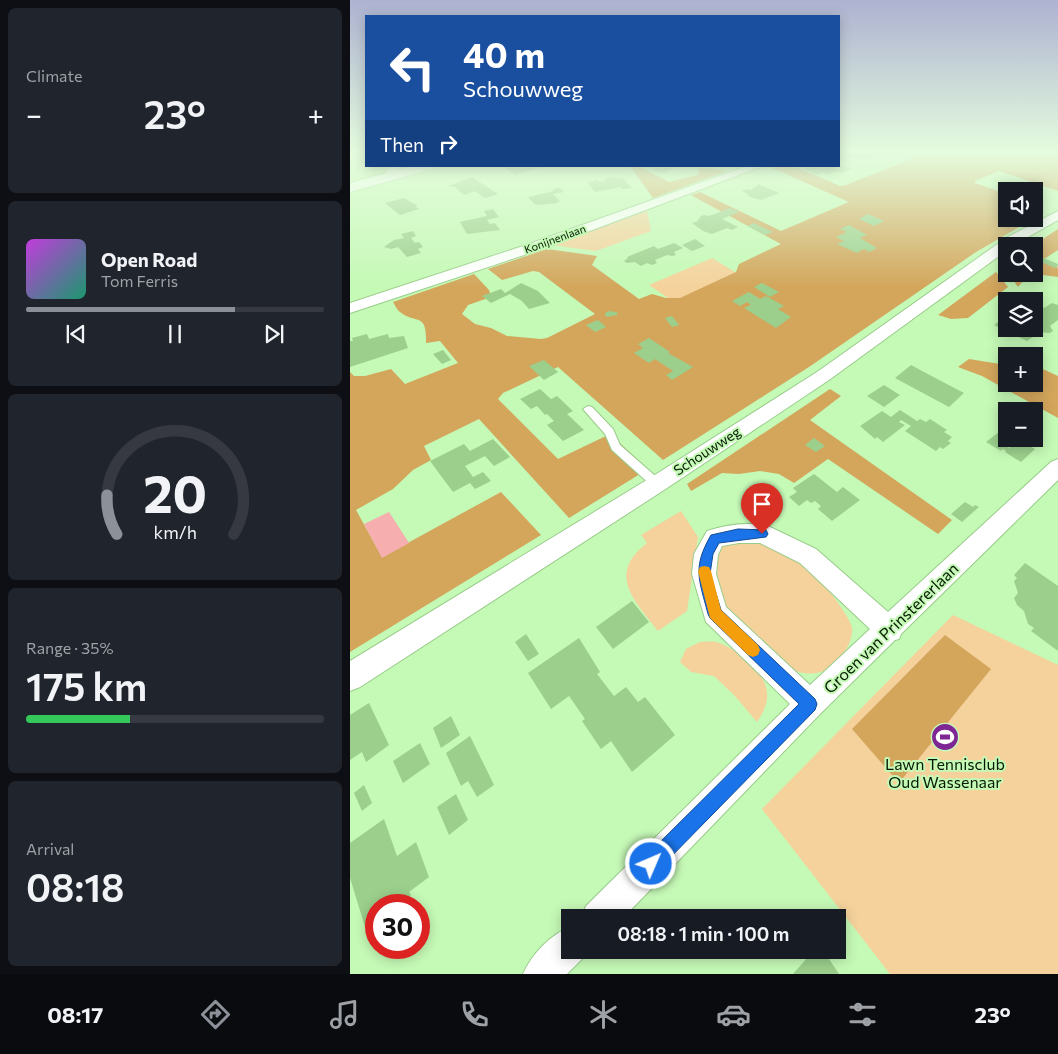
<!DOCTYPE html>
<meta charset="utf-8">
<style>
body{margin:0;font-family:Commissioner,sans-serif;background:#20242c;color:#f1f3f6;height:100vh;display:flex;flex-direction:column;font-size:19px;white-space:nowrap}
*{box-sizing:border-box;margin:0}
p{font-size:16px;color:#9ea1a6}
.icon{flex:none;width:28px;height:28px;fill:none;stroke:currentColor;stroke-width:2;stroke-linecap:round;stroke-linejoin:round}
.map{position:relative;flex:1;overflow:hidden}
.sheet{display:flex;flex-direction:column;gap:8px;padding:8px;background:#0d0f14;width:350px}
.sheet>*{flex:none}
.guide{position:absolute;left:15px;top:15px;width:475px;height:152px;border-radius:0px;box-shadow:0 2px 12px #0003;background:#1a4fa0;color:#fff;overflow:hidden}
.controls{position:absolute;left:648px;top:182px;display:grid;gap:10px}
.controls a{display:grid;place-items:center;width:45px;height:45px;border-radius:0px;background:#171b24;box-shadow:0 2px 12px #0003;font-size:25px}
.speed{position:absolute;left:15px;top:894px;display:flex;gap:10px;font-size:25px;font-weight:700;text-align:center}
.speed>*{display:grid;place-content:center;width:65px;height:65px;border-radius:50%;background:#171b24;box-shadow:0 2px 12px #0003;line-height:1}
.speed .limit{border:8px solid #d22;background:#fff;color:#111}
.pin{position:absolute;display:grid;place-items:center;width:42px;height:42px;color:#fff;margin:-51px -21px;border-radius:50% 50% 50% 0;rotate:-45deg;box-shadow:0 0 5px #0007}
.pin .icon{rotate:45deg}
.me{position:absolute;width:55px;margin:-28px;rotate:45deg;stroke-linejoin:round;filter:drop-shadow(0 0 4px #0008)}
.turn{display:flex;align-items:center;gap:18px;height:105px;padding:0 15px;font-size:22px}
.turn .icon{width:65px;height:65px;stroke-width:2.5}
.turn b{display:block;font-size:35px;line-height:42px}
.then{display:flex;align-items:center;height:48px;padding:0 15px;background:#0003;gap:10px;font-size:19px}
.big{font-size:38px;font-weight:600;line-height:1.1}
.sheet .card{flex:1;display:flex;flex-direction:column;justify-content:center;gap:8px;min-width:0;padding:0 18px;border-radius:8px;background:#20242c}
.sheet .dial{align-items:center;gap:0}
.dial svg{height:130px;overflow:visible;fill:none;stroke:#363941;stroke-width:7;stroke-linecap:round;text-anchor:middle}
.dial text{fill:#f1f3f6;stroke:none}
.song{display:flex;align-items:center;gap:15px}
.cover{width:60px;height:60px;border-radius:8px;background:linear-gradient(135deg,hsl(290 70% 55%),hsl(160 70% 35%))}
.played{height:5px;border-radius:2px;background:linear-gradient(90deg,#8c9099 70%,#363941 70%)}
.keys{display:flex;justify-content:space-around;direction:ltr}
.heat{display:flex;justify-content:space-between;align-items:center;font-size:28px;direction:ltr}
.charge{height:8px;border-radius:4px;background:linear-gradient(90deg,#34c759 35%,#363941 0)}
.trip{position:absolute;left:211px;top:909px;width:285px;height:50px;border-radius:0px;background:#171b24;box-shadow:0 2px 12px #0003;font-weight:600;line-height:50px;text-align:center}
.dock{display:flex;height:80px;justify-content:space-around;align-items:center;background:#090b0e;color:#9ea1a6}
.dock .icon{width:35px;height:35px}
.dock .on{color:#8c9099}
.dock b{font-size:22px;color:#f1f3f6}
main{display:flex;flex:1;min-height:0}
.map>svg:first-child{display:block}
.green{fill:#f5d29c}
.forest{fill:#d3a65c}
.water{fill:#f6aeaf}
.building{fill:#9ccf8c}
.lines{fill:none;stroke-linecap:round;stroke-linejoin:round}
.lane-casing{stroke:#99cc8a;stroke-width:2}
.street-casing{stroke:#99cc8a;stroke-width:2}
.secondary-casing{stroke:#99cc8a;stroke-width:1}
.lane{fill:#fff;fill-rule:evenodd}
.street{fill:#fff;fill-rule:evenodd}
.secondary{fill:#fff;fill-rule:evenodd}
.route{fill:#1a73e8;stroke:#114b97}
.slow{fill:#f59e0b}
.labels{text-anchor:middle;stroke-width:4;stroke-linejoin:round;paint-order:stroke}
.far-street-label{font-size:11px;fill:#071a03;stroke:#c5f9b6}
.street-label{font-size:14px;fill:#071a03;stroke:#c5f9b6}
.near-street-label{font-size:16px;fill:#071a03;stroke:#c5f9b6}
.near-poi-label{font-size:16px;fill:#071a03;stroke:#c5f9b6}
</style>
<main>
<section class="sheet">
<div class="card"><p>Climate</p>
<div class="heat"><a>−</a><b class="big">23°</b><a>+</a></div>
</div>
<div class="card">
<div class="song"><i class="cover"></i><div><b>Open Road</b><p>Tom Ferris</p></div></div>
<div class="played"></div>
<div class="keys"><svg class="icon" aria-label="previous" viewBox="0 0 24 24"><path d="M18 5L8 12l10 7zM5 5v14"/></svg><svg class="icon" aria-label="pause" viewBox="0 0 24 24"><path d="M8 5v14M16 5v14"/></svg><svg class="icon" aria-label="next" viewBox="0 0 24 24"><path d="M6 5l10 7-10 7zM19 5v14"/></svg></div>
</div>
<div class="card dial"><svg viewBox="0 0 100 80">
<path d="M14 69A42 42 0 1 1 86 69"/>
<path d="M14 69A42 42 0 0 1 8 45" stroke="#8c9099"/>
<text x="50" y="56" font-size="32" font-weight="700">20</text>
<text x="50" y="72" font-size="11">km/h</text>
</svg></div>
<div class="card"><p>Range · 35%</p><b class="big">175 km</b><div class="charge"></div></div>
<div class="card"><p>Arrival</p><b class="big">08:18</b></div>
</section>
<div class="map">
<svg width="708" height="974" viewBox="0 0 708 974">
<rect width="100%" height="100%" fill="#c5f9b6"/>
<!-- green -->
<g class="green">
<polygon points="297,211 301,231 246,251 202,245"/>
<polygon points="362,258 388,274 324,302 299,285"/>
<path d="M 331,511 L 348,537 L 337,611 L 308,631 C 285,600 256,575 297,543 L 291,535 Z"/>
<path d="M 406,539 C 419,545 436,550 448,558 C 460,566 500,614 502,628 C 504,646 483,671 466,673 C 456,675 445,671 436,668 L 369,601 L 362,556 L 373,544 Z"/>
<polygon points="603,615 708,665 708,974 540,974 412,809"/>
<path d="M 350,642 C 355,642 361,641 366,642 C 385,647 416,672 417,693 C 418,704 413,713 407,722 L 384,695 L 364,676 L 341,672 L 330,662 L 336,649 Z"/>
</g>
<!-- forest -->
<g class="forest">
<path d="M 554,151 L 567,151 L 591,157 L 619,151 L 708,151 L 708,191 L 649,171 L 625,181 L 625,183 L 656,194 L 656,219 L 683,219 L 626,252 L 459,367 L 313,460 L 208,367 L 153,393 L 148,399 L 208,459 L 260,434 L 298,469 L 219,518 L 129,419 L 74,446 L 81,460 L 63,470 L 43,489 L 6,510 L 32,557 L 151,492 L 191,535 L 0,652 L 0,372 L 4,376 L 15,376 L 41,369 L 55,384 L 108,363 L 90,341 L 76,343 C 77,311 66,325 50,312 C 47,310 45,305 43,302 L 124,274 L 139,290 L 141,297 L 118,305 L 112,314 L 125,324 L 141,328 L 157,336 L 191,339 L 197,338 L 245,314 L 189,272 L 183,271 L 152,280 L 138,269 L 197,249 L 247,256 L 242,265 L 289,299 L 302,294 L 316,298 L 330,298 L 386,272 L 389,264 L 431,244 L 341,195 L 350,192 L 431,231 L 499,202 L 420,167 L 444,166 L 490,186 L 496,185 L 564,158 L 562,154 Z"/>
<polygon points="280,166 288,166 319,182 348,175 349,169 354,168 377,171 303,198"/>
<polygon points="708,229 708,250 694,259 708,268 708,277 693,275 678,275 668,287 659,274 684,274 684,246 682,246"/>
<polygon points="646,272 658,287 618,318 601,319 588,315"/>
<polygon points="619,359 656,365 656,384 684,384 684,365 708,376 708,418 632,376 608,367"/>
<polygon points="480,389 491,396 460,420 602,520 588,534 478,459 444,483 429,474 410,471 389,474 372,473 341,491 337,484"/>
<polygon points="595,635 641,669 549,783 502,729"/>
</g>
<!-- water -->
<polygon class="water" points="39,512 59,543 32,558 14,524"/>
<!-- building -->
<g class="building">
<polygon points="507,151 548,151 550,152 541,156 534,153 518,159 510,159 497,155"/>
<polygon points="489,164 502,169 492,173 486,171 477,175 472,172 467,175 454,169 457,168 452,166 489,166"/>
<polygon points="162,166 191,166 191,167 166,175 155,168"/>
<polygon points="302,166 326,166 316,173 302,171 304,169 299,168"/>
<polygon points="122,177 137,187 148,194 135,198 125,191 114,195 105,187 98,186"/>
<polygon points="265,177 266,179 273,178 282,188 272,189 270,187 245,192 237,182 247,180 249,182 256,181 254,179"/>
<polygon points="663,182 683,187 689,191 684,194 684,191 665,191 660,190 665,187 658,185"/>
<polygon points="409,184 413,186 429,193 411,200 397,196 399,195 392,191 398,189 401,190"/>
<polygon points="210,188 214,192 203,194 210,201 207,202 208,203 188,205 184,204 178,197 204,191 203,189"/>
<polygon points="54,198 68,206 65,206 69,209 50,215 35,203"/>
<polygon points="380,208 389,212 372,219 388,227 382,230 377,228 362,234 353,231 342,223 349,221 347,220 351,218 349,217 354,215 359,216"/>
<polygon points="143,209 149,217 137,220 140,224 145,223 150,230 117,234 110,222 137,216 134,211"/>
<polygon points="518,214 534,221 524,226 509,219"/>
<polygon points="404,223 423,232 415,235 397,226"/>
<polygon points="499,225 517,235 510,238 527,248 519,252 514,249 507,253 487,244 494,241 486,237 497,232 490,229"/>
<polygon points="63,231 66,236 61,238 65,243 69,242 73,247 68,249 71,253 57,257 48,247 41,249 34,247 44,240 54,238 51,234"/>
<polygon points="345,239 355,246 342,251 332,245"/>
<polygon points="324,243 333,248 324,252 326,255 322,256 317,255 305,260 307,263 302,265 297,263 291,266 285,262 277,263 274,261 278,258 277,257 304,246 308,249"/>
<polygon points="688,256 708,264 708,266 705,268 684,259"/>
<polygon points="171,283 188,291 200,303 179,309 172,301 160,294 141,303 132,296 151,289 155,293"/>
<polygon points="412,283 429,292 420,297 404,287"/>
<polygon points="399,292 410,299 416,296 434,306 428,309 441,317 426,328 394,308 401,305 397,302 390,306 382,301"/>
<polygon points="702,303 708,305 708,320 700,326 703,331 700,333 690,332 677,341 644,325 656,316 656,329 684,329 684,304 694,308"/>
<polygon points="261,311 268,313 267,315 257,317 255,315 256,312"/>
<polygon points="322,316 329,325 322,327 315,318"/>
<polygon points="248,320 256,327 245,332 236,325"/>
<polygon points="17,334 19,339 38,334 39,338 54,336 58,348 0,367 0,341 3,341 2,338"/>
<polygon points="299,338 320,352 318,353 343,367 322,380 316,375 323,371 305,359 299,363 284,353 293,348 288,344"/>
<polygon points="93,350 101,360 92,364 83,354"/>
<polygon points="194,360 208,372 194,380 179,366"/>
<polygon points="561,365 591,381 614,393 599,407 545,378"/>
<polygon points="534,385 550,395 534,407 517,396"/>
<polygon points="190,389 201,399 207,396 223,411 217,414 234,430 213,441 197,425 204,421 197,414 195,415 187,406 181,409 170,399"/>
<polygon points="550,410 567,421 570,419 576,422 580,419 597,430 594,432 602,437 598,441 601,443 593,449 590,447 586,451 555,431 561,426 551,420 549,422 555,425 533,442 527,437 525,439 510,426 532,411 541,417"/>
<polygon points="649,432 656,436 656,439 664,440 657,446 659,448 669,440 685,449 671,462 655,452 656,451 653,449 651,451 636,442"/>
<polygon points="464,438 475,446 466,452 455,445"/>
<polygon points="143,439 160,457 144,466 135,456 115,466 123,477 133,472 141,481 125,489 120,483 103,492 80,461 114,444 120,451"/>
<polygon points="464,474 487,492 493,487 510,500 482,521 468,509 471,506 465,501 461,503 457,500 449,506 439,497 447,492 443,488"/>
<polygon points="615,502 623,507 625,505 629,507 612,522 601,514"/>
<polygon points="675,563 708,586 708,651 681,631 684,628 678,624 674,611 667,605 664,598 668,593 664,581 667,578 664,575"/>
<polygon points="282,601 299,622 263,649 246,627"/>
<polygon points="176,634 189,654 178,661 165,642"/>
<polygon points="229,638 250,672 247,674 264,696 276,687 288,702 295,697 325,735 282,772 261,741 251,749 232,721 235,719 219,696 201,709 178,673"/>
<polygon points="19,703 39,745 16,762 12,752 0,760 0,715"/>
<polygon points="101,716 110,735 91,748 83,728"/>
<polygon points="120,736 144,785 127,797 118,781 111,786 96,753"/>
<polygon points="70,743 80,764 53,783 43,761"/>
<polygon points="14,785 22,803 12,811 4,793"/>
<polygon points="106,794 118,820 99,835 87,807"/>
<polygon points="34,819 47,856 66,842 79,877 59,892 61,895 49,905 26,905 26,922 16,930 0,878 0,843"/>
<polygon points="464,950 473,950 489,974 443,974"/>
</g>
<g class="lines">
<!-- lane casing -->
<g class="lane-casing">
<polygon id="lane" points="238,406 242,407 263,429 270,445 311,481 313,484 311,487 303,487 262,450 255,434 233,409"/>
</g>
<!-- street casing -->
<g class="street-casing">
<g id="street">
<path d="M 40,166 L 51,166 L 47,171 L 51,175 L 49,177 C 43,179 39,177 35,172 Z"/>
<polygon points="397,166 413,166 189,250 0,313 0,303 179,244"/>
<polygon points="708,211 708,220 662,246 656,246 656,251 479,380 314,490 10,687 0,691 0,661 300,478 467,372 656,238"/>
<path d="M 708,459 L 708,480 L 551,634 L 549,639 L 545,640 L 470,714 L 273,918 L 231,918 L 236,906 L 440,704 L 356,622 L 342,574 L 344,554 L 357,531 C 376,525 401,521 420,527 L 466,549 L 538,612 L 701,462 ZM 389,543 L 410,543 L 450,563 L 520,629 L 460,685 L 376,607 L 366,574 L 368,555 L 372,546 Z"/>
<path d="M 220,927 L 220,950 L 236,950 L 233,958 L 217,974 L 173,974 C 182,954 200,935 220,927 Z"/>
</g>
</g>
<!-- secondary casing -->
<g class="secondary-casing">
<polygon id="secondary" points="61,166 85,166 83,169 0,192 0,183"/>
</g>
<!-- lane -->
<use href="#lane" class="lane"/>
<!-- street -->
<use href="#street" class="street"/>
<!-- secondary -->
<use href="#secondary" class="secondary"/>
</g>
<!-- sky -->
<linearGradient id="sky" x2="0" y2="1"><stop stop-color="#adb2d1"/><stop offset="0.53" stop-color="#e5fcde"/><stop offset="1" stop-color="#e5fcde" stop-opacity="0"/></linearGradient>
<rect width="708" height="287" fill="url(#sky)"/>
<!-- route -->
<path class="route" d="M 388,529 L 416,530 L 418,534 L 416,537 L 369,543 L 363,554 L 360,574 L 371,610 L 465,699 L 467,704 L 465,710 L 307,871 L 301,873 L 294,871 L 292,864 L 294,858 L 449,704 L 360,618 L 358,614 C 349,579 342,568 361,535 Z"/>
<!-- slow -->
<polygon class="slow" points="354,566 359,567 361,571 371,610 408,645 410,650 408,655 403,657 398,655 360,618 348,571 350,567"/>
<!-- icons -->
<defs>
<g id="stadium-disc" transform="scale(1.4375)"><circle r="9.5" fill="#7e2694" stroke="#c5f9b6"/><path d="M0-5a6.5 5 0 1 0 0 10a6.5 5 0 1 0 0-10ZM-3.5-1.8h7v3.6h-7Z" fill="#fff"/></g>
</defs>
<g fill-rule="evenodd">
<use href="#stadium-disc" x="595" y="737"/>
</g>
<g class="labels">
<!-- far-street labels -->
<g class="far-street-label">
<text transform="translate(205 239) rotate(-20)" y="4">Konijnenlaan</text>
</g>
<!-- street labels -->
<g class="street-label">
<text transform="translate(357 451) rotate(-33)" y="5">Schouwweg</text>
</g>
<!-- near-street labels -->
<g class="near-street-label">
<text transform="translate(541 628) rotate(-44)" y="6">Groen van Prinstererlaan</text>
</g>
<!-- near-poi labels -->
<g class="near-poi-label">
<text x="595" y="770">Lawn Tennisclub<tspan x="595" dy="18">Oud Wassenaar</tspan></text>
</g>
</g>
</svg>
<div class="controls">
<a><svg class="icon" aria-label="sound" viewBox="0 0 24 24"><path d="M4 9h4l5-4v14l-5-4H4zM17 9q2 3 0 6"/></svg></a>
<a><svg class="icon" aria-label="search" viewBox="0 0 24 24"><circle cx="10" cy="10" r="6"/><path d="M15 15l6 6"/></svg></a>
<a><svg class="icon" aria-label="layers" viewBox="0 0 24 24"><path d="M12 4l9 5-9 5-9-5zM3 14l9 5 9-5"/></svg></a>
<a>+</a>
<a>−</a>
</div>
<div class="speed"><div class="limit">30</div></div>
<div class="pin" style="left:412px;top:534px;background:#d93025"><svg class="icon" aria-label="arrive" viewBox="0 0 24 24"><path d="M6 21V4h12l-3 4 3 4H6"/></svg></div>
<svg class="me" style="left:301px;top:864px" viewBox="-20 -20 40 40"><circle r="17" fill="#1a73e8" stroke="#fff" stroke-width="3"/><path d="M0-11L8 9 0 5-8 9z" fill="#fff"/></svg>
<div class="trip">08:18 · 1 min · 100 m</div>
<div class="guide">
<div class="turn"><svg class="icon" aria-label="left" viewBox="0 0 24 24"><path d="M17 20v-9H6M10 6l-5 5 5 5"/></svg><div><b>40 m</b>Schouwweg</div></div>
<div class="then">Then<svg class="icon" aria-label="right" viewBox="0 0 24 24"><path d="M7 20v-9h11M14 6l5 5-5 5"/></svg></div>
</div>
</div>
</main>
<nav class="dock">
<b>08:17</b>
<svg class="icon on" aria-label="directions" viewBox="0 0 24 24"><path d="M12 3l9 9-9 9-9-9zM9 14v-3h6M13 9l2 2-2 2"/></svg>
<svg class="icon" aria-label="music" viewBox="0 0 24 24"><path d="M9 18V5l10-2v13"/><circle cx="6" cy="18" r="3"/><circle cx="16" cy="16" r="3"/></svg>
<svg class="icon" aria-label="phone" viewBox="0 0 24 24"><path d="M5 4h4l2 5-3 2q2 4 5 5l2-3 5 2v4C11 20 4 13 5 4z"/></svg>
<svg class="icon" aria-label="climate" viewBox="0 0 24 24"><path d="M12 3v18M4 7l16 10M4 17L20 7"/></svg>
<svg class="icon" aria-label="car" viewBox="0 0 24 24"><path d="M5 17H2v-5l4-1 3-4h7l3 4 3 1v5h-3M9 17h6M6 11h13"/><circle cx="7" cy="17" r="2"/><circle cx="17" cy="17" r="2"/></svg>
<svg class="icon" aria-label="filters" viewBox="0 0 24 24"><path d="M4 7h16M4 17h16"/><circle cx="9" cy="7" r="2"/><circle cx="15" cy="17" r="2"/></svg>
<b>23°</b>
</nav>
